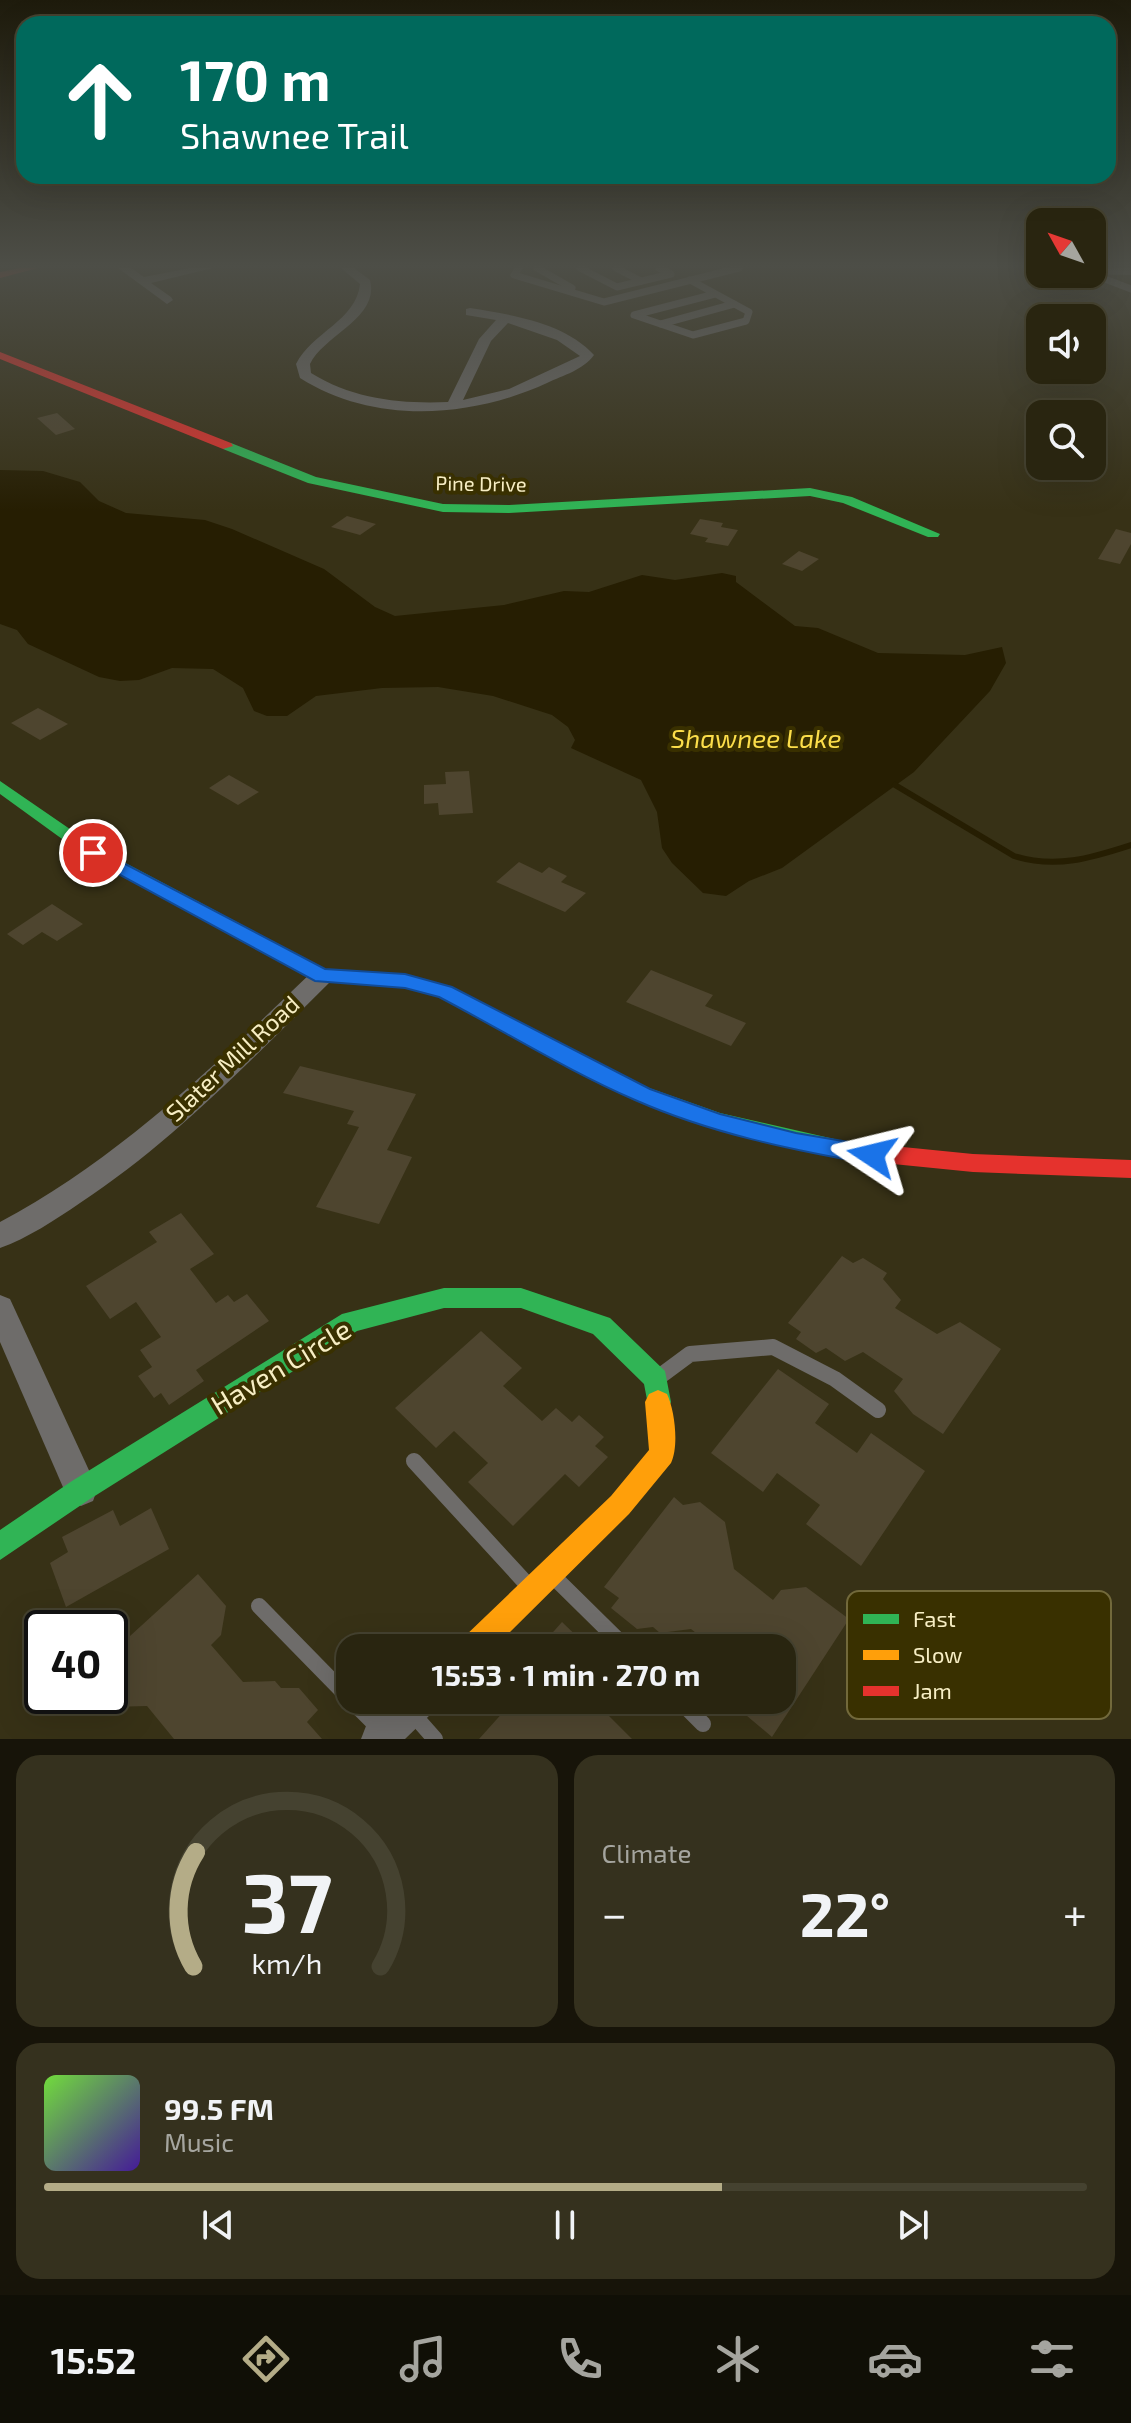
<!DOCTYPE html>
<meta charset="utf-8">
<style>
body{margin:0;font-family:"Exo 2",sans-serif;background:#35311e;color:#f1f3f6;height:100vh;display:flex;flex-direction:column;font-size:30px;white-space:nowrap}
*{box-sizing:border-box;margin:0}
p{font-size:26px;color:#a5a59f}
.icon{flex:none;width:44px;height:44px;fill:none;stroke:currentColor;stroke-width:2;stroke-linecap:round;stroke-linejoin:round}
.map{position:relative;height:1739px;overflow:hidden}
.panel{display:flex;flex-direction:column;gap:16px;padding:16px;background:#171409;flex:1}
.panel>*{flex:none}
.banner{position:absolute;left:16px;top:16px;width:1100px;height:168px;border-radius:24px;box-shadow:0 8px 32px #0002,0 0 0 2px #454230;background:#00695c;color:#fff;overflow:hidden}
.needle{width:52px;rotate:310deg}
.controls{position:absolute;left:1026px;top:208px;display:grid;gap:16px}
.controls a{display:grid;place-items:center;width:80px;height:80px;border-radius:16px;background:#292510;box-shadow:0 8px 32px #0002,0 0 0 2px #454230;font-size:40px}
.speed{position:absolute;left:24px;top:1610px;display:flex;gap:16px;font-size:40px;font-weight:700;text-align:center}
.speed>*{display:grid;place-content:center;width:104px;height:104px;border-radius:50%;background:#292510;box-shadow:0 8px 32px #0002,0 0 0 2px #454230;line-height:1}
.speed .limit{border:4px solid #111;border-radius:12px;background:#fff;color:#111}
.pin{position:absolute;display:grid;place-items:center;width:68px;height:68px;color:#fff;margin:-34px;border:4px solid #fff;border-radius:50%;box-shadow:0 2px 8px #0007}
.me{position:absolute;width:88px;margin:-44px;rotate:280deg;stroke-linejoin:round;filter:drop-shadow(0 0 6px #0008)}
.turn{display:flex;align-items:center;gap:28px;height:168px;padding:0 32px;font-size:36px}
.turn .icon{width:104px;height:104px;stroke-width:2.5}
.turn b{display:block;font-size:56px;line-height:68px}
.big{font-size:60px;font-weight:700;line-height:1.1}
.panel .widget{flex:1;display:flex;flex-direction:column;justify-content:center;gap:12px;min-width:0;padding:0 28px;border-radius:24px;background:#35311e}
.panel .dial{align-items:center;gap:0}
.dial svg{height:208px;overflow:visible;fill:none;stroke:#454230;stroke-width:7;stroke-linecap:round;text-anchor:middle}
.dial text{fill:#f1f3f6;stroke:none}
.song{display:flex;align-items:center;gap:24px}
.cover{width:96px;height:96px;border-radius:12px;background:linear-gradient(135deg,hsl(100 70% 55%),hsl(260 70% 35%))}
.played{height:8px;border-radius:4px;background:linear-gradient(90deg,#b4ac87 65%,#454230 65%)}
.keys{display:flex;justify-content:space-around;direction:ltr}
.heat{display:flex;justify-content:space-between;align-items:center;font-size:44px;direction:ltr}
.panel .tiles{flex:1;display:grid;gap:16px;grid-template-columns:1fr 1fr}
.widget:last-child{grid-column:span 2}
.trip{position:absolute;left:336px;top:1634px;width:460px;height:80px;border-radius:24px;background:#292510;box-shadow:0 8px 32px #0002,0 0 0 2px #454230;font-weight:700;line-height:80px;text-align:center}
.dock{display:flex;height:128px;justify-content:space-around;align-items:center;background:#100f06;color:#a5a59f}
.dock .icon{width:56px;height:56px}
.dock .active{color:#b4ac87}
.dock b{font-size:36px;color:#f1f3f6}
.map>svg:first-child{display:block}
.water{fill:#261e02}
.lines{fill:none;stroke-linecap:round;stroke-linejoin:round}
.stream{stroke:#261e02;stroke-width:6}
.building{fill:#4e452f}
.lane-far1{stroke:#6e6c6a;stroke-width:7}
.lane{stroke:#6e6c6a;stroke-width:16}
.street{fill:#6e6c6a;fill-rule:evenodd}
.fast{fill:#30b455;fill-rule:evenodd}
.slow{fill:#ff9f0a;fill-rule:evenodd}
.jam{fill:#e5322d;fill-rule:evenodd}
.route{fill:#1a73e8;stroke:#114b97;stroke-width:2}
.labels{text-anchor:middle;stroke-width:8;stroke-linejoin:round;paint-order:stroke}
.far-street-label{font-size:20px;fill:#f7eec4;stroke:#393000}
.street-label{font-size:24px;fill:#f7eec4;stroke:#393000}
.water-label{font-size:26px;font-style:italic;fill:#fcde4a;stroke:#393000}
.near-street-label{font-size:28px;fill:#f7eec4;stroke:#393000}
.key{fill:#393000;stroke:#72693b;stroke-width:2}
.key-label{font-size:22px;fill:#f7eec4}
</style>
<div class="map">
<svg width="1131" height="1739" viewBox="0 0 1131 1739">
<rect width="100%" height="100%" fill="#373116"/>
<!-- water -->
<polygon class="water" points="0,470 43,471 80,482 99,501 126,513 205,520 232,529 324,569 375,607 395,616 504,605 564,591 589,592 642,575 675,580 722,573 736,576 736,582 795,626 818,628 878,653 965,655 1002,647 1006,663 990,691 914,772 782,868 749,881 726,896 703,893 672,863 662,848 657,812 641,780 571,748 575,740 568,727 552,715 493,696 438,687 382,688 316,696 287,716 267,716 254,711 243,688 213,669 172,668 139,680 120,681 99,677 28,644 17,630 0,624"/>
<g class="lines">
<!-- stream -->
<path class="stream" d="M 895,785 L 1014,856 C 1056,869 1091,858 1131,845"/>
</g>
<!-- building -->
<g class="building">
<polygon points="57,413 75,429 56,435 37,418"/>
<polygon points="347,516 376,524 360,535 331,527"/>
<polygon points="700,519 723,523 721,527 738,530 728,546 705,542 708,538 690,534"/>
<polygon points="1116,529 1131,533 1131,544 1120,564 1098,559"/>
<polygon points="799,551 819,559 802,571 782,564"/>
<polygon points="38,708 68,724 40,740 11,723"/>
<polygon points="469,771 473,813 439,815 438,803 424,804 424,785 446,784 445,772"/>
<polygon points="229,775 259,792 238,805 209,788"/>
<polygon points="519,862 542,873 549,867 567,876 561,882 586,893 565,912 496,882"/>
<polygon points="52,904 83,924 57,941 42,932 23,945 7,934"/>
<polygon points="651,970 713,995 705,1006 746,1023 731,1046 626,1002"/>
<polygon points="300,1066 416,1094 387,1150 412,1157 379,1224 316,1207 359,1127 347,1124 354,1111 283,1093"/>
<polygon points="181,1213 214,1254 190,1269 216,1303 228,1295 234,1302 247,1294 269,1321 196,1370 204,1381 169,1405 161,1393 154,1398 138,1376 152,1367 140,1350 161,1337 136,1302 110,1319 86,1286 157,1242 149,1232"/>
<polygon points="842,1256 853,1263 863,1258 887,1273 883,1279 901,1300 895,1308 937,1334 960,1322 1001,1349 943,1434 913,1414 894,1391 903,1379 863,1352 845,1361 826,1348 816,1353 796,1339 801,1332 788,1323"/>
<polygon points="481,1331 522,1368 503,1386 542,1421 556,1408 572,1422 579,1415 604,1437 595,1446 608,1457 579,1487 565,1474 513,1526 468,1482 488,1463 454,1431 436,1448 395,1408"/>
<polygon points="778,1369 829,1404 815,1423 857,1453 871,1433 925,1471 861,1566 806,1524 820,1505 777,1473 763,1492 711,1453"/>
<polygon points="674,1497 683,1505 700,1502 725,1522 734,1569 773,1600 781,1590 806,1587 849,1619 772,1737 728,1700 782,1700 782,1648 715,1648 691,1629 660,1633 653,1627 637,1629 611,1608 619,1598 604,1587"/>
<polygon points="151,1508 169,1549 66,1607 50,1563 68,1552 62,1537 113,1510 120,1526"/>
<polygon points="198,1574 226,1606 221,1635 211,1645 243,1682 275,1681 281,1688 299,1688 318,1710 307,1722 322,1739 174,1739 147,1706 110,1707 110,1612 130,1636"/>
<polygon points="562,1622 589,1648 539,1648"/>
<polygon points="514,1700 615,1700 605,1712 632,1739 479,1739"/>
</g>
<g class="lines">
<!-- lane-far1 -->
<g class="lane-far1">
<polyline points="519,268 514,275 604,302 739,268"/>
<polyline points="537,268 572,288"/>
<polyline points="580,268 617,287 671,274 659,268"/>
<polyline points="616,268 641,281"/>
<polyline points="1092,274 1131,289"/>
<polyline points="690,280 749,312 746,321 693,335 634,315 715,294"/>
<polyline points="661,324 734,304"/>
</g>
<!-- lane -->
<g class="lane">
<polyline points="663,1374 690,1354 773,1347 835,1379 878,1410"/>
<polyline points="414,1461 524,1581"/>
<polyline points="559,1582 626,1648"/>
<polyline points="259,1606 350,1699"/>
<polyline points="351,1700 381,1730"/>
<polyline points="679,1700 703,1724"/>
<polyline points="412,1713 435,1739"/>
</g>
<!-- street -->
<g class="street">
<polygon points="118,268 131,268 144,277 190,268 213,268 151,283 171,297 173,300 167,304"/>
<path d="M 341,268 L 354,268 L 370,280 C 380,318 324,335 310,364 L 311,373 C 353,399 400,404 448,402 L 479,339 L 496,320 L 466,315 L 466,309 L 470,308 C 512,315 564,322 594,355 C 583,370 564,375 547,383 C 471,418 374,425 300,378 L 296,364 C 312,332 356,321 360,284 ZM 508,323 L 557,340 L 580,356 L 509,389 L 463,400 L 491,341 Z"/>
<polygon points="1131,268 1131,275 1087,274 1092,274 1092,269"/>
<path d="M 322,968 L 330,970 L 334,976 L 330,982 C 251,1060 173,1142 80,1203 C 55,1220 28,1238 0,1248 L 0,1222 C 120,1158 216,1064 314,970 Z"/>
<polygon points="0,1295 10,1299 93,1479 97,1490 93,1501 81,1506 69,1501 0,1342"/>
<polygon points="393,1700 437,1700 432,1713 405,1739 361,1739 366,1726"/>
</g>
<!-- fast -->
<g class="fast">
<polygon points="223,443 231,443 316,477 443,504 509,505 810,488 852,497 940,534 938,537 928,537 843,503 810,496 509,513 443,512 308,483 223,449"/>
<polygon points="0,781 99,849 325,969 405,974 452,987 649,1088 720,1113 843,1141 851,1144 854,1150 851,1156 843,1159 718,1129 635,1100 439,997 405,988 315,981 87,857 0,794"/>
<polygon points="444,1288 521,1288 610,1318 665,1371 671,1402 667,1410 658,1414 649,1410 644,1384 593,1334 521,1308 444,1308 357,1331 90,1499 0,1560 0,1530 72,1481 342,1314"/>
</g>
<!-- slow -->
<path class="slow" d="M 658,1390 L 667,1394 C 675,1411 679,1446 671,1463 L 629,1514 L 494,1648 L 459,1648 L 463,1638 L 611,1496 L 649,1450 L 645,1402 L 649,1394 Z"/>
<!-- jam -->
<g class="jam">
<polygon points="20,268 38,268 0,278 0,272"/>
<polygon points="0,352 231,443 233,446 223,449 0,359"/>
<polygon points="843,1141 973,1154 1131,1160 1131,1178 973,1172 843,1159 835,1156 832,1150 835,1144"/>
</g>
</g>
<!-- sky -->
<linearGradient id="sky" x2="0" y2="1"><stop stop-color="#1e1b0c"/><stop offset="0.52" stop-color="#4d4e47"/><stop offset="1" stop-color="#4d4e47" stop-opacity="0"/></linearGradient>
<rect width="1131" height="511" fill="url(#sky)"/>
<!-- route -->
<path class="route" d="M 93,847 L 325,969 L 405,974 L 452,987 L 650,1089 L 720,1114 L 796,1133 L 872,1146 L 880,1149 L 883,1155 L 880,1161 L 872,1164 C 791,1150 710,1133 635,1100 C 568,1071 504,1031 439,997 L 405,988 L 315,981 L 87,857 L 84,853 Z"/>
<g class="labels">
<!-- far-street labels -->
<g class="far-street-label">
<text transform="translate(481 484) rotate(1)" y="7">Pine Drive</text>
</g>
<!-- street labels -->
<g class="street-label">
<text transform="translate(233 1059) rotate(-43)" y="8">Slater Mill Road</text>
</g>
<!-- water labels -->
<g class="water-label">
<text x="756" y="748">Shawnee Lake</text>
</g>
<!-- near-street labels -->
<g class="near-street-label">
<text transform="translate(281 1367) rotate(-31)" y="10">Haven Circle</text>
</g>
</g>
<!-- legend -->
<rect x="847" y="1591" width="264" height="128" rx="12" class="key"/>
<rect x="863" y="1614" width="36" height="10" fill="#30b455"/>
<rect x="863" y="1650" width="36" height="10" fill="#ff9f0a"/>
<rect x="863" y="1686" width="36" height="10" fill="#e5322d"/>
<g class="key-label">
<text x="913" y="1627">Fast</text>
<text x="913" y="1663">Slow</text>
<text x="913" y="1699">Jam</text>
</g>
</svg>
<div class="controls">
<a><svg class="needle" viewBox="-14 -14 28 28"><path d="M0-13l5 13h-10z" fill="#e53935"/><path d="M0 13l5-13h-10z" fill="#a5a59f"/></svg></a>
<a><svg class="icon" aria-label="sound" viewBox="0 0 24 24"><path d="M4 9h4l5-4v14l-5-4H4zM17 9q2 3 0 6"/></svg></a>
<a><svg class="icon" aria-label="search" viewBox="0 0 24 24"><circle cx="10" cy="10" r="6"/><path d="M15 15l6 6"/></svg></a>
</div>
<div class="speed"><div class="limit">40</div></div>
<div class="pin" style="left:93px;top:853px;background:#d93025"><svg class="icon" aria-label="arrive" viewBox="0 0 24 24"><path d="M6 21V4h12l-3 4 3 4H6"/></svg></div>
<svg class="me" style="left:872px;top:1155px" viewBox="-20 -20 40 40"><path d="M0-17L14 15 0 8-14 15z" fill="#1a73e8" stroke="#fff" stroke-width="4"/></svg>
<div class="trip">15:53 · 1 min · 270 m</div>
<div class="banner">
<div class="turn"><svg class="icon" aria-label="ahead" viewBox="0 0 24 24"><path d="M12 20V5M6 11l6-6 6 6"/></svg><div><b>170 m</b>Shawnee Trail</div></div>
</div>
</div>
<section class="panel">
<div class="tiles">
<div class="widget dial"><svg viewBox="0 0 100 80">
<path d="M14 69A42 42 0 1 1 86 69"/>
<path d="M14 69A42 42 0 0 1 15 25" stroke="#b4ac87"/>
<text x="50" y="56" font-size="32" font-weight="700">37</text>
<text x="50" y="72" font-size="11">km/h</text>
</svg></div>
<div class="widget"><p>Climate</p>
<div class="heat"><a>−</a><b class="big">22°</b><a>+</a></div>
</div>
<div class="widget">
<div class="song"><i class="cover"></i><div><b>99.5 FM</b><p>Music</p></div></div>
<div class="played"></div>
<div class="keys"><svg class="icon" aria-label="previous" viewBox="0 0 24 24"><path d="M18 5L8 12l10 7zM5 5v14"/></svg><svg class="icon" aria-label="pause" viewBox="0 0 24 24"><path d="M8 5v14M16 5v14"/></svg><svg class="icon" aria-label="next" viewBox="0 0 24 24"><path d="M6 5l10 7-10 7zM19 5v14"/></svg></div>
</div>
</div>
</section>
<nav class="dock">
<b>15:52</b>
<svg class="icon active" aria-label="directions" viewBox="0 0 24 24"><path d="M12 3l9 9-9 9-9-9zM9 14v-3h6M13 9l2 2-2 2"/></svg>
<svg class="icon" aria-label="music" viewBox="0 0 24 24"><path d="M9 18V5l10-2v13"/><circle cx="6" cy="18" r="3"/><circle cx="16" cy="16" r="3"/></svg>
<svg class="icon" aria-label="phone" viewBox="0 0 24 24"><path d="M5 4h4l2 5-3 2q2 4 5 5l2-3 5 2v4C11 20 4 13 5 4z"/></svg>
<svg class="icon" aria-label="climate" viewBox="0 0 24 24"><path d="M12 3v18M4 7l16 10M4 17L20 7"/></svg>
<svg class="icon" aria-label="car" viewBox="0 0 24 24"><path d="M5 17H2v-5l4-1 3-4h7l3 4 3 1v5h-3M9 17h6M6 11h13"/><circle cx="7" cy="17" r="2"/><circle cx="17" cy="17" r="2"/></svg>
<svg class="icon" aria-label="filters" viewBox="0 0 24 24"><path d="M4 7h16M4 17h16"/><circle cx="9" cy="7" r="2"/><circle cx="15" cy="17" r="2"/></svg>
</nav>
